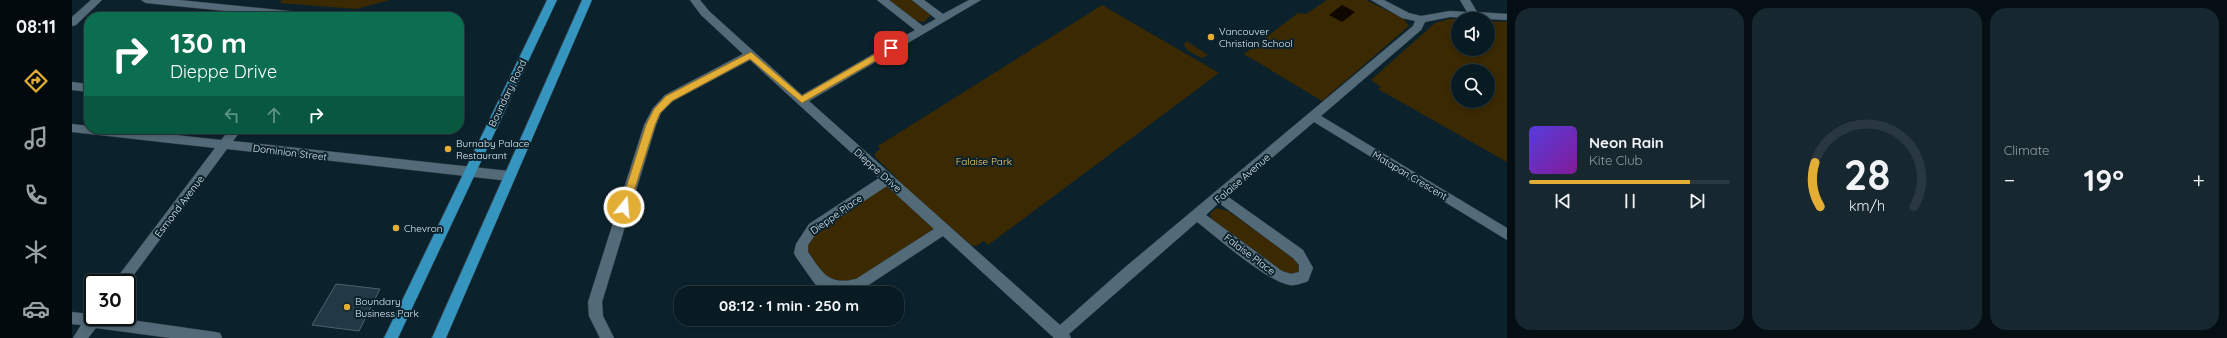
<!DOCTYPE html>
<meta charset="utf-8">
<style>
body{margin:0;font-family:Quicksand,sans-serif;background:#16272f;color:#f1f3f6;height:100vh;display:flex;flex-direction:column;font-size:15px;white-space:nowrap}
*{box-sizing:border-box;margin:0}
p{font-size:13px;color:#98a1a5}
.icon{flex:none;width:22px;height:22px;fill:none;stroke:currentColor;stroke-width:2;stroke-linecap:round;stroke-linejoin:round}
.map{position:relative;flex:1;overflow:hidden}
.details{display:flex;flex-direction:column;gap:8px;padding:8px;background:#040e13;width:720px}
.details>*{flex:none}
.hud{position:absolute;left:12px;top:12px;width:380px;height:122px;border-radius:16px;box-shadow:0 2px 6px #0003,0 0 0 1px #293840;background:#0b6e4f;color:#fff;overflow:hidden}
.controls{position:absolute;left:1379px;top:12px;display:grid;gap:8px}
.controls a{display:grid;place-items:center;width:44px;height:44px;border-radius:50%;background:#081a22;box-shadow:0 2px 6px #0003,0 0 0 1px #293840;font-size:20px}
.speed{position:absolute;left:12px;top:274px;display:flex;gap:8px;font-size:20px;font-weight:700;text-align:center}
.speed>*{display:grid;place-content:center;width:52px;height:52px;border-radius:50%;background:#081a22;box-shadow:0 2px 6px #0003,0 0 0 1px #293840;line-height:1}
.speed .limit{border:2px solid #111;border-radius:6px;background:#fff;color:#111}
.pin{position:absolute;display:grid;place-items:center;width:34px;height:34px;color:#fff;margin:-17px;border-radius:8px;box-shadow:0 2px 6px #0006}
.me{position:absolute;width:44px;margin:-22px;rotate:17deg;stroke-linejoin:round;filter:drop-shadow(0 0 3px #0008)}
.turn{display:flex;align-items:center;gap:14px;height:84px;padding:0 20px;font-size:18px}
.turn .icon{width:52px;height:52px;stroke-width:2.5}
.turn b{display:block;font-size:28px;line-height:34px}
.lanes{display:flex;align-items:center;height:38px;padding:0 20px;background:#0003;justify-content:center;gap:20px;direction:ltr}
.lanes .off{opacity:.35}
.big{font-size:30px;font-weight:700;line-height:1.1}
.details .widget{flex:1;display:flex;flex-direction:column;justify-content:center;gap:6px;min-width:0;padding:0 14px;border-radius:16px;background:#16272f}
.details .dial{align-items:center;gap:0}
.dial svg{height:104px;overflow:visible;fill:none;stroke:#293840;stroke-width:7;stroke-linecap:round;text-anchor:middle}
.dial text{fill:#f1f3f6;stroke:none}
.song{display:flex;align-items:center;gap:12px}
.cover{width:48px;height:48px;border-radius:6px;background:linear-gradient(135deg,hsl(250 70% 55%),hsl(290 70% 35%))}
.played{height:4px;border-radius:2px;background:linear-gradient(90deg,#e3ae35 80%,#293840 80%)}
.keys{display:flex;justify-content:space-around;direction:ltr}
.heat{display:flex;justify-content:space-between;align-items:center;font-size:22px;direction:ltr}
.details .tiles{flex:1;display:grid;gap:8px;grid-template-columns:repeat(3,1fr)}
.trip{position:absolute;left:602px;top:286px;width:230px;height:40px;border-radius:16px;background:#081a22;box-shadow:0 2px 6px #0003,0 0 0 1px #293840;font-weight:700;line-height:40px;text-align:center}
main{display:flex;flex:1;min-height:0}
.tab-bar{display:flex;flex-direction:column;width:72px;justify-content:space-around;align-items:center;background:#030a0e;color:#98a1a5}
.tab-bar .icon{width:28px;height:28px}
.tab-bar .on{color:#e3ae35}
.tab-bar b{font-size:18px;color:#f1f3f6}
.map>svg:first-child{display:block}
.green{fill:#3a2901;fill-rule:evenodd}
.water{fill:#0f0600}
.building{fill:#223844;stroke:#4c6370}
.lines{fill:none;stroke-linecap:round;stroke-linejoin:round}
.minor-casing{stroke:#303c45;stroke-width:1}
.major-casing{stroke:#303c45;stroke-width:1}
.minor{fill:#536b78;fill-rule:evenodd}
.major{fill:#3695be;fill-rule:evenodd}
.route{fill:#e3ae35;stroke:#947122}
.poi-dot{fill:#e3ae35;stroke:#0b222d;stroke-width:1.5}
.labels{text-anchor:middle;stroke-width:4;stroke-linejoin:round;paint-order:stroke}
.poi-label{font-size:10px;fill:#dce9f1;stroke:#0b222d;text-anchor:start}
.street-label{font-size:10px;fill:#dce9f1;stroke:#0b222d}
.park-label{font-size:10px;fill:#fecd69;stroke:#0b222d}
</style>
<main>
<nav class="tab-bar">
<b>08:11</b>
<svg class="icon on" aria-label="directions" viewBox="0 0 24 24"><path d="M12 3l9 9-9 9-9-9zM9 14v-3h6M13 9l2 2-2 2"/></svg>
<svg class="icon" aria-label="music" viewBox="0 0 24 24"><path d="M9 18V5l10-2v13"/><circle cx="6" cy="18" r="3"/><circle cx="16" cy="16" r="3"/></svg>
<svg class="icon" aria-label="phone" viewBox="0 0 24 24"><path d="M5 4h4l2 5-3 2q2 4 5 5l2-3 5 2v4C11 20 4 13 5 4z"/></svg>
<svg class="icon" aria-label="climate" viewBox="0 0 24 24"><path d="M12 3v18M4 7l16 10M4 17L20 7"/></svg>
<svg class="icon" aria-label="car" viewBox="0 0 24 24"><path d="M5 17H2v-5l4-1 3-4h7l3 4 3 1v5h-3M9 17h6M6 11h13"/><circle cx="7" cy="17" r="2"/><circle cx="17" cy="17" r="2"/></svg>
</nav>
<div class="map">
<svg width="1435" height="338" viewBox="0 0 1435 338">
<rect width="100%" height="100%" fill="#0b222d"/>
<!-- green -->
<g class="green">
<polygon points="210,0 318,0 284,9 208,3"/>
<polygon points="815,0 839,0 857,13 858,16 852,22 844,21"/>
<polygon points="1255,0 1294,0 1332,19 1337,26 1250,101 1172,54 1226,13 1234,14"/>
<polygon points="1030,5 1147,73 916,245 912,241 904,246 899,245 874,223 787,282 767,283 755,277 737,259 735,246 742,233 825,178 803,157 803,153 808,149 806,146"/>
<path d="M 1377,19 L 1390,19 L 1386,19 L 1386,49 L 1416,49 L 1416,21 L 1435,22 L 1435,162 L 1306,89 L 1309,87 L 1299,80 L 1363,23 ZM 1386,71 L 1416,71 L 1416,101 L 1386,101 Z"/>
<polygon points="1114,41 1136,55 1130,58 1116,51 1112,45"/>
<path d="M 1144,208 L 1156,211 L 1223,259 L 1228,270 C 1222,276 1218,275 1211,273 L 1140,220 L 1138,214 Z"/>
</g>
<!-- water -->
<polygon class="water" points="1270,5 1283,12 1270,22 1257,15"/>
<!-- building -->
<polygon class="building" points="264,284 308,289 287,331 240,325"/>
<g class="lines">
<!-- minor casing -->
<g class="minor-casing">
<g id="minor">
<polygon points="19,0 30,0 4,25 0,26 0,17"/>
<polygon points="69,0 107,0 247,14 252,17 213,17 74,3"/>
<path d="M 618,0 L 628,0 L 637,11 L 730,95 L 843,30 L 805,0 L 817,0 L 851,26 L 864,19 L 840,0 L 852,0 L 871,14 L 897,0 L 909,0 L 737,101 L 988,325 L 1051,269 L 1341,26 L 1343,21 L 1330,18 L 1299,0 L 1312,0 L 1337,13 L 1349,16 L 1378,11 L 1395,12 L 1388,0 L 1398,0 L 1405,12 L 1435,14 L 1435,20 L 1378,17 L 1353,22 L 1349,30 L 1249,116 L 1435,228 L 1435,240 L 1242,122 L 1155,196 L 1231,250 L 1241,268 L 1236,281 C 1231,283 1223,286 1218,285 C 1194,281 1146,238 1125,222 L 997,334 L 999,338 L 982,338 L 871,236 L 792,288 L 775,293 L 761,292 L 743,284 L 724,257 L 722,253 L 724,244 L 737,224 L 807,178 L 678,60 L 601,101 L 589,113 L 584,125 L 530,302 L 531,316 L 542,338 L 528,338 L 517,316 L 516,302 L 572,125 L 581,108 L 593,95 L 671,54 L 629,15 ZM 815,186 L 862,229 L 784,279 C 756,286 750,272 736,252 L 736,245 L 745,232 ZM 1147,203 L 1221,258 L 1227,265 L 1227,272 L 1219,274 L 1210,271 L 1134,215 Z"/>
<polygon points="0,82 17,84 17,92 0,90"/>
<polygon points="0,124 17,126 17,129 49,129 149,140 158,129 170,129 161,141 437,171 441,173 443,176 441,179 437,181 155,149 55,284 41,283 143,148 0,132"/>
<polygon points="0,312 17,314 21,312 21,317 38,317 143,332 148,333 150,338 98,338 24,328 16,338 1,338 9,325 0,324"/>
</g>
</g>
<!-- major casing -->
<g class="major-casing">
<g id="major">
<polygon points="475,0 485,0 326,338 312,338"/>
<polygon points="510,0 520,0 374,338 360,338"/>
</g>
</g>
<!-- minor -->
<use href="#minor" class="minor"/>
<!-- major -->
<use href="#major" class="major"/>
</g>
<!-- route -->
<polygon class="route" points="819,45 822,46 822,50 730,103 678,59 600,101 588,113 583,125 557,207 552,211 549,209 548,207 574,125 582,109 594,96 679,52 730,96"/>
<!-- markers -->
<g class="poi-dot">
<circle cx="1139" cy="37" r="4"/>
<circle cx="376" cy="149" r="4"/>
<circle cx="324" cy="228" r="4"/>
<circle cx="275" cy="307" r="4"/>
</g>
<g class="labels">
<!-- poi labels -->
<g class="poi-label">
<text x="1147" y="35">Vancouver<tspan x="1147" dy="12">Christian School</tspan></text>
<text x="384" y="147">Burnaby Palace<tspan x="384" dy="12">Restaurant</tspan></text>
<text x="332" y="232">Chevron</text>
<text x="283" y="305">Boundary<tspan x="283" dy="12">Business Park</tspan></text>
</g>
<!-- street labels -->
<g class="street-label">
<text transform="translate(435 93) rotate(-64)" y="4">Boundary Road</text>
<text transform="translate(218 152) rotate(7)" y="4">Dominion Street</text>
<text transform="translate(806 170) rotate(42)" y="4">Dieppe Drive</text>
<text transform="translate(1338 175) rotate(31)" y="4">Matapan Crescent</text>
<text transform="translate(1170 178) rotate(-41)" y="4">Falaise Avenue</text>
<text transform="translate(107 206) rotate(-53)" y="4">Esmond Avenue</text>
<text transform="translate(764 214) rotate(-35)" y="4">Dieppe Place</text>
<text transform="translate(1178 254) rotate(37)" y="4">Falaise Place</text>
</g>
<!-- park labels -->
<g class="park-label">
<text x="912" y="165">Falaise Park</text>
</g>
</g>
</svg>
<div class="controls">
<a><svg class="icon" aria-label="sound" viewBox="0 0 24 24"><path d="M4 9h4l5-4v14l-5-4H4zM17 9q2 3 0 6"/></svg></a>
<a><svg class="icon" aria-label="search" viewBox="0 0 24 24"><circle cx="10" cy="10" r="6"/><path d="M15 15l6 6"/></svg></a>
</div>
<div class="speed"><div class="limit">30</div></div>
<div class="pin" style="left:819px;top:48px;background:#d93025"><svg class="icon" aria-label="arrive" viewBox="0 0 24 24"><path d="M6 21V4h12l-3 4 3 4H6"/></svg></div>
<svg class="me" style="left:552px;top:207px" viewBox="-20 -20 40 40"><circle r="17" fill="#e3ae35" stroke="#fff" stroke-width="3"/><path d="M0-11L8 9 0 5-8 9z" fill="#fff"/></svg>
<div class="trip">08:12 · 1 min · 250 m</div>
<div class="hud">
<div class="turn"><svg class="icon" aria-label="right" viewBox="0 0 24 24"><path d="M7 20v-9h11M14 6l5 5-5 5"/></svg><div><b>130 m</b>Dieppe Drive</div></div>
<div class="lanes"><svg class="icon off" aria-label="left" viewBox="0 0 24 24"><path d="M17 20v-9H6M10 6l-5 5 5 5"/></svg><svg class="icon off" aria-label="ahead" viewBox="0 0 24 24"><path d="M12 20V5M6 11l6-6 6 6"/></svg><svg class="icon" aria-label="right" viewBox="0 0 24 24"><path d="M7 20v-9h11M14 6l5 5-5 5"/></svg></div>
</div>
</div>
<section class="details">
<div class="tiles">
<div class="widget">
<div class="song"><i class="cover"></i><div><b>Neon Rain</b><p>Kite Club</p></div></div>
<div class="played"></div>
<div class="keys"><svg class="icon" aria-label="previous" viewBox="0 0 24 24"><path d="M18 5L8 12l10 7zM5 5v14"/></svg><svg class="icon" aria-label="pause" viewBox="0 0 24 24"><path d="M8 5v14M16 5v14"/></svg><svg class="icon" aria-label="next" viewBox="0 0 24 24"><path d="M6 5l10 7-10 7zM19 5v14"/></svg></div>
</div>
<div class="widget dial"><svg viewBox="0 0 100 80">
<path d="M14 69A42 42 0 1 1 86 69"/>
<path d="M14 69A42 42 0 0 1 10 35" stroke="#e3ae35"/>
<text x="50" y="56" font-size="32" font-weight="700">28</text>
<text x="50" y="72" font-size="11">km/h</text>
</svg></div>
<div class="widget"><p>Climate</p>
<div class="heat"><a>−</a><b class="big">19°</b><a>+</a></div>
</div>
</div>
</section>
</main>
